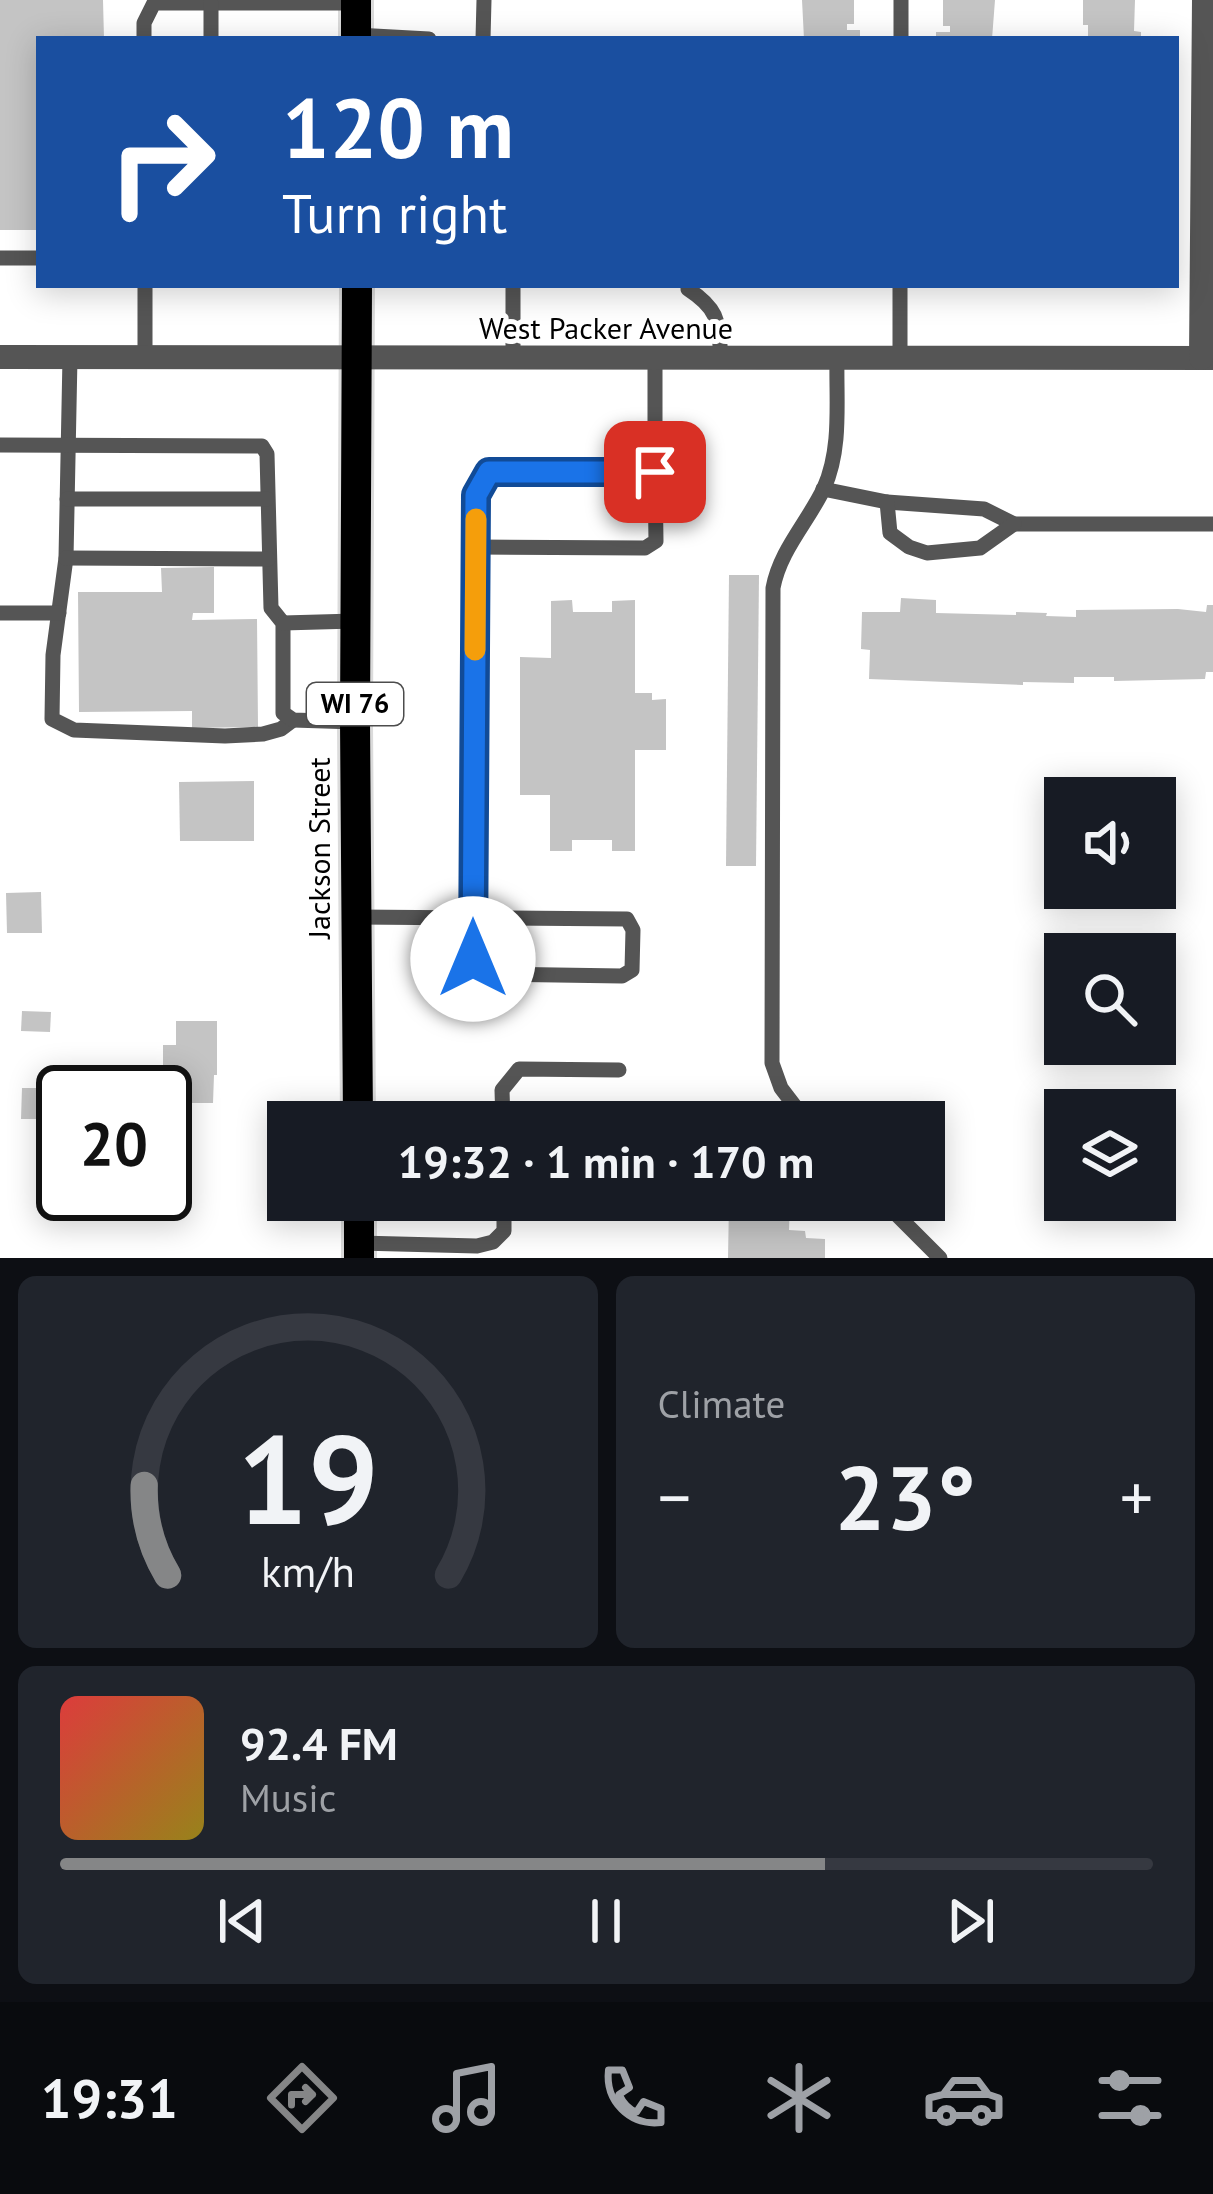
<!DOCTYPE html>
<meta charset="utf-8">
<style>
body{margin:0;font-family:"PT Sans",sans-serif;background:#20242c;color:#f1f3f6;height:100vh;display:flex;flex-direction:column;font-size:45px;white-space:nowrap}
*{box-sizing:border-box;margin:0}
p{font-size:39px;color:#9ea1a6}
.icon{flex:none;width:66px;height:66px;fill:none;stroke:currentColor;stroke-width:2;stroke-linecap:round;stroke-linejoin:round}
.map{position:relative;height:1258px;overflow:hidden}
.sheet{display:flex;flex-direction:column;gap:18px;padding:18px;background:#0d0f14;flex:1}
.sheet>*{flex:none}
.guide{position:absolute;left:36px;top:36px;width:1143px;height:252px;border-radius:0px;box-shadow:0 6px 30px #0003;background:#1a4fa0;color:#fff;overflow:hidden}
.tools{position:absolute;left:1044px;top:777px;display:grid;gap:24px}
.tools a{display:grid;place-items:center;width:132px;height:132px;border-radius:0px;background:#171b24;box-shadow:0 6px 30px #0003;font-size:60px}
.speed{position:absolute;left:36px;top:1065px;display:flex;gap:24px;font-size:60px;font-weight:700;text-align:center}
.speed>*{display:grid;place-content:center;width:156px;height:156px;border-radius:50%;background:#171b24;box-shadow:0 6px 30px #0003;line-height:1}
.speed .limit{border:6px solid #111;border-radius:18px;background:#fff;color:#111}
.pin{position:absolute;display:grid;place-items:center;width:102px;height:102px;color:#fff;margin:-51px;border-radius:24px;box-shadow:0 6px 18px #0006}
.me{position:absolute;width:132px;margin:-66px;rotate:0deg;stroke-linejoin:round;filter:drop-shadow(0 0 9px #0008)}
.turn{display:flex;align-items:center;gap:42px;height:252px;padding:0 48px;font-size:54px}
.turn .icon{width:156px;height:156px;stroke-width:2.5}
.turn b{display:block;font-size:84px;line-height:102px}
.big{font-size:90px;font-weight:800;line-height:1.1}
.sheet .widget{flex:1;display:flex;flex-direction:column;justify-content:center;gap:18px;min-width:0;padding:0 42px;border-radius:18px;background:#20242c}
.sheet .dial{align-items:center;gap:0}
.dial svg{height:312px;overflow:visible;fill:none;stroke:#363941;stroke-width:7;stroke-linecap:round;text-anchor:middle}
.dial text{fill:#f1f3f6;stroke:none}
.song{display:flex;align-items:center;gap:36px}
.cover{width:144px;height:144px;border-radius:18px;background:linear-gradient(135deg,hsl(0 70% 55%),hsl(50 70% 35%))}
.played{height:12px;border-radius:6px;background:linear-gradient(90deg,#858687 70%,#363941 70%)}
.keys{display:flex;justify-content:space-around;direction:ltr}
.heat{display:flex;justify-content:space-between;align-items:center;font-size:66px;direction:ltr}
.sheet .tiles{flex:1;display:grid;gap:18px;grid-template-columns:1fr 1fr}
.widget:last-child{grid-column:span 2}
.trip{position:absolute;left:267px;top:1101px;width:678px;height:120px;border-radius:0px;background:#171b24;box-shadow:0 6px 30px #0003;font-weight:800;line-height:120px;text-align:center}
.tabs{display:flex;height:192px;justify-content:space-around;align-items:center;background:#090b0e;color:#9ea1a6}
.tabs .icon{width:84px;height:84px}
.tabs .active{color:#858687}
.tabs b{font-size:54px;color:#f1f3f6}
.map>svg:first-child{display:block}
.building{fill:#c4c4c4}
.lines{fill:none;stroke-linecap:round;stroke-linejoin:round}
.primary-casing{stroke:#dbdbdb;stroke-width:36}
.service{stroke:#555;stroke-width:15}
.minor{stroke:#555;stroke-width:24}
.primary{stroke:#000;stroke-width:30}
.route-casing{stroke:#114b97;stroke-width:30}
.route{stroke:#1a73e8;stroke-width:21}
.slow{stroke:#f59e0b;stroke-width:21}
.labels{text-anchor:middle;stroke-width:10;stroke-linejoin:round;paint-order:stroke}
.shield{fill:#fff;stroke:#4c4c4c;stroke-width:3}
.shield-label{font-size:27px;font-weight:bold;fill:#000}
.street-label{font-size:30px;fill:#000;stroke:#fff}
</style>
<div class="map">
<svg width="1213" height="1258" viewBox="0 0 1213 1258">
<rect width="100%" height="100%" fill="#fff"/>
<!-- building -->
<g class="building">
<polygon points="0,0 103,0 104,39 39,39 39,230 0,230"/>
<polygon points="802,0 854,0 854,24 847,24 847,30 860,30 860,39 804,39"/>
<polygon points="943,0 995,0 992,39 936,39 936,32 950,32 950,26 943,26"/>
<polygon points="1083,0 1135,0 1134,31 1141,32 1141,39 1088,39 1088,25 1083,25"/>
<polygon points="214,567 214,613 193,613 192,620 257,619 258,727 192,728 192,711 79,712 78,592 162,592 161,568"/>
<polygon points="729,575 759,575 756,866 726,866"/>
<polygon points="901,598 936,600 936,613 1016,615 1016,612 1047,613 1046,616 1076,617 1076,610 1178,609 1206,612 1207,605 1213,605 1213,672 1206,672 1205,679 1114,681 1114,677 1074,677 1074,683 1023,682 1023,685 869,679 870,650 861,649 862,612 900,612"/>
<polygon points="572,600 573,612 612,612 612,601 635,600 635,693 652,693 652,700 666,699 666,750 635,750 635,851 612,851 612,840 572,840 572,851 550,851 550,795 520,795 520,657 551,658 551,601"/>
<polygon points="254,781 254,841 180,841 179,782"/>
<polygon points="41,892 42,933 7,933 6,893"/>
<polygon points="22,1011 51,1012 50,1032 21,1031"/>
<polygon points="176,1021 217,1021 217,1075 214,1075 213,1103 178,1103 178,1076 172,1076 172,1070 163,1070 163,1045 176,1045"/>
<polygon points="22,1088 60,1088 60,1119 21,1119"/>
<polygon points="761,1200 790,1200 789,1230 805,1231 806,1238 825,1239 825,1258 728,1258 729,1203 761,1204"/>
</g>
<g class="lines">
<!-- primary casing -->
<g class="primary-casing">
<g id="primary">
<polyline points="356,0 356,39"/>
<polyline points="357,285 355,722 358,1122"/>
<polyline points="359,1200 359,1258"/>
</g>
</g>
<!-- service -->
<g class="service">
<polyline points="356,35 429,39"/>
<polyline points="144,39 144,23 154,3 356,3"/>
<polyline points="211,39 211,3"/>
<polyline points="483,39 484,0"/>
<polyline points="901,39 901,0"/>
<polyline points="0,258 39,258"/>
<polyline points="145,285 145,358"/>
<path d="M 688,285 L 688,289 C 720,310 718,322 721,358"/>
<polyline points="70,357 66,558 53,655 52,719 74,730 225,736 263,734 281,729 293,720"/>
<polyline points="513,358 513,285"/>
<polyline points="900,359 900,285"/>
<polyline points="0,445 262,446 267,454 271,608 283,623 283,713 293,720 355,722"/>
<polyline points="823,489 887,502 984,509 1014,524 1213,524"/>
<polyline points="67,499 267,499"/>
<polyline points="887,502 890,533 909,547 927,553 980,548 1014,524"/>
<polyline points="476,547 645,548 656,541 655,472"/>
<polyline points="66,558 268,559"/>
<polyline points="0,613 59,613"/>
<polyline points="283,623 355,621"/>
<polyline points="356,917 627,919 633,930 632,970 622,976 484,974 473,967 473,917 476,495 489,473 655,472 655,358"/>
<polyline points="503,1122 502,1090 519,1069 619,1070"/>
<path d="M 807,1122 L 781,1088 L 772,1063 L 773,588 C 780,550 808,522 824,488 C 842,448 836,401 837,358"/>
<polyline points="882,1200 940,1258"/>
<polyline points="359,1243 477,1246 493,1242 504,1231 504,1200"/>
</g>
<!-- minor -->
<g class="minor">
<polyline points="0,357 1213,358"/>
<polyline points="1201,358 1204,0"/>
</g>
<!-- primary -->
<use href="#primary" class="primary"/>
</g>
<g class="lines">
<!-- route casing -->
<g class="route-casing">
<polyline id="route" points="473,959 476,495 489,472 655,472"/>
</g>
<!-- route -->
<use href="#route" class="route"/>
<!-- slow -->
<polyline class="slow" points="475,650 476,519"/>
</g>
<g class="labels">
<!-- shield labels -->
<rect class="shield" x="307" y="683" width="96" height="42" rx="9"/>
<g class="shield-label">
<text x="355" y="713">WI 76</text>
</g>
<!-- street labels -->
<g class="street-label">
<text x="606" y="339">West Packer Avenue</text>
<text transform="translate(320 848) rotate(-90)" y="10">Jackson Street</text>
</g>
</g>
</svg>
<div class="tools">
<a><svg class="icon" aria-label="sound" viewBox="0 0 24 24"><path d="M4 9h4l5-4v14l-5-4H4zM17 9q2 3 0 6"/></svg></a>
<a><svg class="icon" aria-label="search" viewBox="0 0 24 24"><circle cx="10" cy="10" r="6"/><path d="M15 15l6 6"/></svg></a>
<a><svg class="icon" aria-label="layers" viewBox="0 0 24 24"><path d="M12 4l9 5-9 5-9-5zM3 14l9 5 9-5"/></svg></a>
</div>
<div class="speed"><div class="limit">20</div></div>
<div class="pin" style="left:655px;top:472px;background:#d93025"><svg class="icon" aria-label="arrive" viewBox="0 0 24 24"><path d="M6 21V4h12l-3 4 3 4H6"/></svg></div>
<svg class="me" style="left:473px;top:959px" viewBox="-20 -20 40 40"><circle r="19" fill="#fff"/><path d="M0-13L10 11 0 6-10 11z" fill="#1a73e8"/></svg>
<div class="trip">19:32 · 1 min · 170 m</div>
<div class="guide">
<div class="turn"><svg class="icon" aria-label="right" viewBox="0 0 24 24"><path d="M7 20v-9h11M14 6l5 5-5 5"/></svg><div><b>120 m</b>Turn right</div></div>
</div>
</div>
<section class="sheet">
<div class="tiles">
<div class="widget dial"><svg viewBox="0 0 100 80">
<path d="M14 69A42 42 0 1 1 86 69"/>
<path d="M14 69A42 42 0 0 1 8 46" stroke="#858687"/>
<text x="50" y="56" font-size="32" font-weight="700">19</text>
<text x="50" y="72" font-size="11">km/h</text>
</svg></div>
<div class="widget"><p>Climate</p>
<div class="heat"><a>−</a><b class="big">23°</b><a>+</a></div>
</div>
<div class="widget">
<div class="song"><i class="cover"></i><div><b>92.4 FM</b><p>Music</p></div></div>
<div class="played"></div>
<div class="keys"><svg class="icon" aria-label="previous" viewBox="0 0 24 24"><path d="M18 5L8 12l10 7zM5 5v14"/></svg><svg class="icon" aria-label="pause" viewBox="0 0 24 24"><path d="M8 5v14M16 5v14"/></svg><svg class="icon" aria-label="next" viewBox="0 0 24 24"><path d="M6 5l10 7-10 7zM19 5v14"/></svg></div>
</div>
</div>
</section>
<nav class="tabs">
<b>19:31</b>
<svg class="icon active" aria-label="directions" viewBox="0 0 24 24"><path d="M12 3l9 9-9 9-9-9zM9 14v-3h6M13 9l2 2-2 2"/></svg>
<svg class="icon" aria-label="music" viewBox="0 0 24 24"><path d="M9 18V5l10-2v13"/><circle cx="6" cy="18" r="3"/><circle cx="16" cy="16" r="3"/></svg>
<svg class="icon" aria-label="phone" viewBox="0 0 24 24"><path d="M5 4h4l2 5-3 2q2 4 5 5l2-3 5 2v4C11 20 4 13 5 4z"/></svg>
<svg class="icon" aria-label="climate" viewBox="0 0 24 24"><path d="M12 3v18M4 7l16 10M4 17L20 7"/></svg>
<svg class="icon" aria-label="car" viewBox="0 0 24 24"><path d="M5 17H2v-5l4-1 3-4h7l3 4 3 1v5h-3M9 17h6M6 11h13"/><circle cx="7" cy="17" r="2"/><circle cx="17" cy="17" r="2"/></svg>
<svg class="icon" aria-label="filters" viewBox="0 0 24 24"><path d="M4 7h16M4 17h16"/><circle cx="9" cy="7" r="2"/><circle cx="15" cy="17" r="2"/></svg>
</nav>
